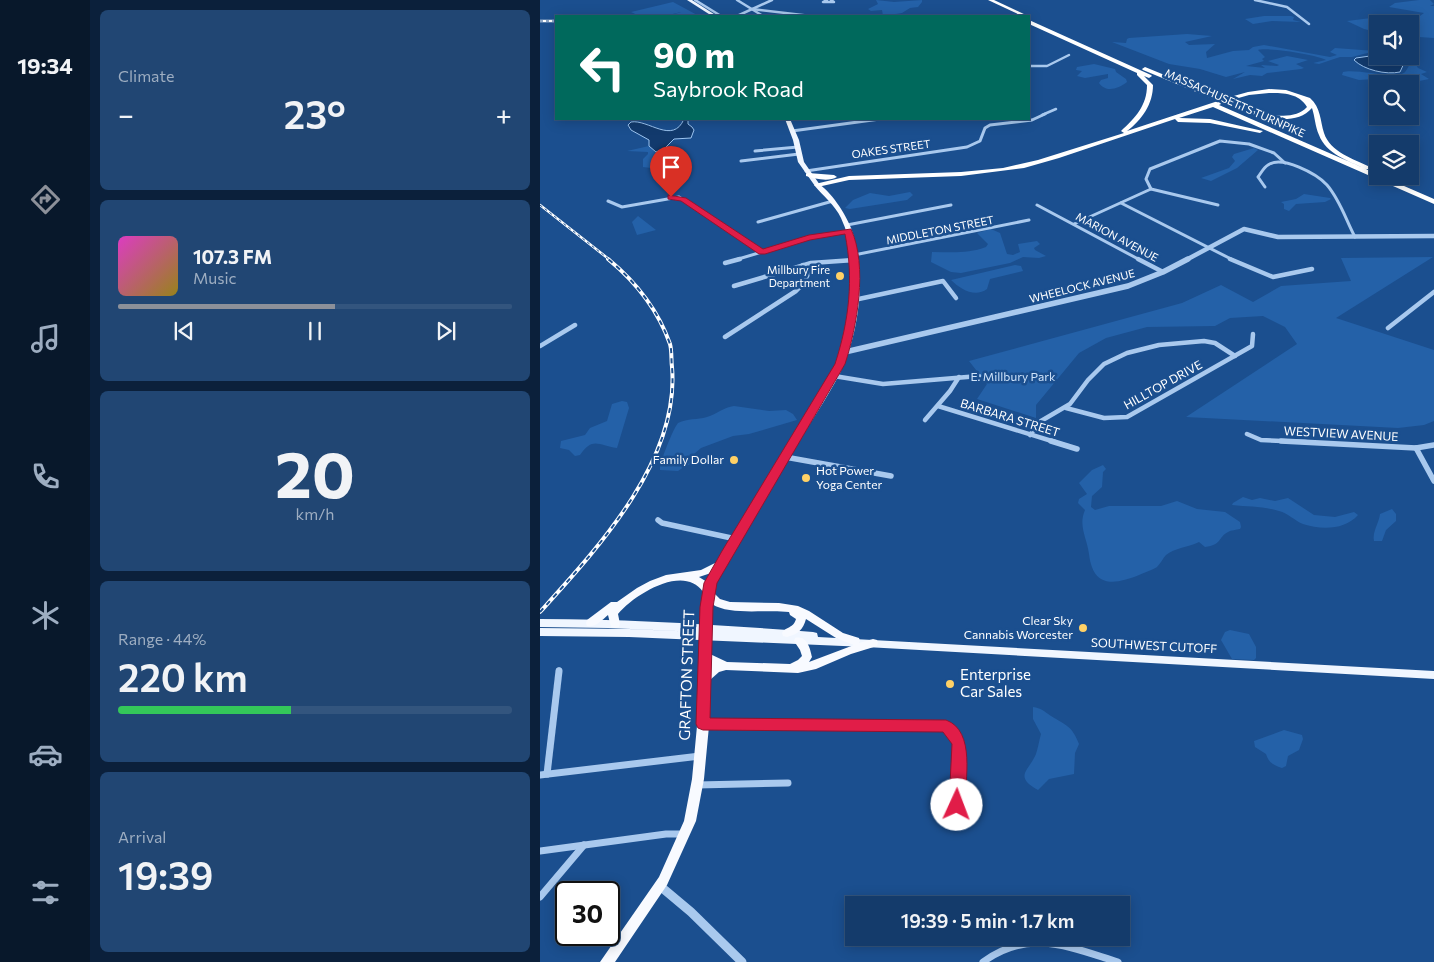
<!DOCTYPE html>
<meta charset="utf-8">
<style>
body{margin:0;font-family:Commissioner,sans-serif;background:#214673;color:#f1f3f6;height:100vh;display:flex;flex-direction:column;font-size:19px;white-space:nowrap}
*{box-sizing:border-box;margin:0}
p{font-size:16px;color:#9dadc1}
.icon{flex:none;width:28px;height:28px;fill:none;stroke:currentColor;stroke-width:2;stroke-linecap:round;stroke-linejoin:round}
.map{position:relative;flex:1;overflow:hidden}
.panel{display:flex;flex-direction:column;gap:10px;padding:10px;background:#0b203b;width:450px}
.panel>*{flex:none}
.top-card{position:absolute;left:15px;top:15px;width:475px;height:105px;border-radius:0px;box-shadow:0 2px 12px #0003,0 0 0 1px #33557e;background:#00695c;color:#fff;overflow:hidden}
.controls{position:absolute;left:829px;top:15px;display:grid;gap:10px}
.controls a{display:grid;place-items:center;width:50px;height:50px;border-radius:0px;background:#143b6b;box-shadow:0 2px 12px #0003,0 0 0 1px #33557e;font-size:25px}
.speed{position:absolute;left:15px;top:881px;display:flex;gap:10px;font-size:25px;font-weight:700;text-align:center}
.speed>*{display:grid;place-content:center;width:65px;height:65px;border-radius:50%;background:#143b6b;box-shadow:0 2px 12px #0003,0 0 0 1px #33557e;line-height:1}
.speed .limit{border:2px solid #111;border-radius:8px;background:#fff;color:#111}
.pin{position:absolute;display:grid;place-items:center;width:42px;height:42px;color:#fff;margin:-51px -21px;border-radius:50% 50% 50% 0;rotate:-45deg;box-shadow:0 0 5px #0007}
.pin .icon{rotate:45deg}
.me{position:absolute;width:55px;margin:-28px;rotate:2deg;stroke-linejoin:round;filter:drop-shadow(0 0 4px #0008)}
.turn{display:flex;align-items:center;gap:18px;height:105px;padding:0 15px;font-size:22px}
.turn .icon{width:65px;height:65px;stroke-width:2.5}
.turn b{display:block;font-size:35px;line-height:42px}
.big{font-size:38px;font-weight:600;line-height:1.1}
.panel .tile{flex:1;display:flex;flex-direction:column;justify-content:center;gap:8px;min-width:0;padding:0 18px;border-radius:8px;background:#214673}
.panel .dial{align-items:center;gap:0}
.dial b{font-size:65px;line-height:1}
.song{display:flex;align-items:center;gap:15px}
.cover{width:60px;height:60px;border-radius:8px;background:linear-gradient(135deg,hsl(310 70% 55%),hsl(50 70% 35%))}
.played{height:5px;border-radius:2px;background:linear-gradient(90deg,#8c9099 55%,#33557e 55%)}
.keys{display:flex;justify-content:space-around;direction:ltr}
.heat{display:flex;justify-content:space-between;align-items:center;font-size:28px;direction:ltr}
.charge{height:8px;border-radius:4px;background:linear-gradient(90deg,#34c759 44%,#33557e 0)}
.trip{position:absolute;left:305px;top:896px;width:285px;height:50px;border-radius:0px;background:#143b6b;box-shadow:0 2px 12px #0003,0 0 0 1px #33557e;font-weight:600;line-height:50px;text-align:center}
main{display:flex;flex:1;min-height:0}
.menu{display:flex;flex-direction:column;width:90px;justify-content:space-around;align-items:center;background:#08182b;color:#9dadc1}
.menu .icon{width:35px;height:35px}
.menu .current{color:#8c9099}
.menu b{font-size:22px;color:#f1f3f6}
.map>svg:first-child{display:block}
.green{fill:#2461a8}
.water{fill:#123a6d;stroke:#9cc4f0}
.lines{fill:none;stroke-linecap:round;stroke-linejoin:round}
.minor-far4{stroke:#a9c9ee;stroke-width:2.5}
.minor-far3{stroke:#a9c9ee;stroke-width:3}
.minor-far2{stroke:#a9c9ee;stroke-width:4.5}
.minor-far1{stroke:#a9c9ee;stroke-width:5.5}
.minor{stroke:#a9c9ee;stroke-width:7}
.tertiary-far2{stroke:#a9c9ee;stroke-width:4.5}
.tertiary-far1{stroke:#a9c9ee;stroke-width:5.5}
.tertiary{stroke:#a9c9ee;stroke-width:9}
.primary{fill:#f0f6ff;fill-rule:evenodd}
.trunk{fill:#f8faff;fill-rule:evenodd}
.motorway{fill:#fff;fill-rule:evenodd}
.rail-far1-casing{stroke:#fff;stroke-width:2.5}
.rail-casing{stroke:#fff;stroke-width:4}
.rail-far1{stroke:#1b4f8f;stroke-width:1;stroke-dasharray:3;stroke-linecap:butt}
.rail{stroke:#1b4f8f;stroke-width:2;stroke-dasharray:5;stroke-linecap:butt}
.route{fill:#e11d48;stroke:#92132f}
.poi-dot{fill:#ffd166;stroke:#1b4f8f;stroke-width:2}
.labels{text-anchor:middle;stroke-width:5;stroke-linejoin:round;paint-order:stroke}
.far-street-label{font-size:11px;fill:#fff;stroke:#1b4f8f}
.far-poi-label{font-size:11px;fill:#fff;stroke:#1b4f8f;text-anchor:end}
.park-label{font-size:12px;fill:#cfe3fa;stroke:#1b4f8f}
.street-label{font-size:12px;fill:#fff;stroke:#1b4f8f}
.poi-label{font-size:12px;fill:#fff;stroke:#1b4f8f;text-anchor:end}
.near-street-label{font-size:15px;fill:#fff;stroke:#1b4f8f}
.near-poi-label{font-size:15px;fill:#fff;stroke:#1b4f8f;text-anchor:start}
</style>
<main>
<nav class="menu">
<b>19:34</b>
<svg class="icon current" aria-label="directions" viewBox="0 0 24 24"><path d="M12 3l9 9-9 9-9-9zM9 14v-3h6M13 9l2 2-2 2"/></svg>
<svg class="icon" aria-label="music" viewBox="0 0 24 24"><path d="M9 18V5l10-2v13"/><circle cx="6" cy="18" r="3"/><circle cx="16" cy="16" r="3"/></svg>
<svg class="icon" aria-label="phone" viewBox="0 0 24 24"><path d="M5 4h4l2 5-3 2q2 4 5 5l2-3 5 2v4C11 20 4 13 5 4z"/></svg>
<svg class="icon" aria-label="climate" viewBox="0 0 24 24"><path d="M12 3v18M4 7l16 10M4 17L20 7"/></svg>
<svg class="icon" aria-label="car" viewBox="0 0 24 24"><path d="M5 17H2v-5l4-1 3-4h7l3 4 3 1v5h-3M9 17h6M6 11h13"/><circle cx="7" cy="17" r="2"/><circle cx="17" cy="17" r="2"/></svg>
<svg class="icon" aria-label="filters" viewBox="0 0 24 24"><path d="M4 7h16M4 17h16"/><circle cx="9" cy="7" r="2"/><circle cx="15" cy="17" r="2"/></svg>
</nav>
<section class="panel">
<div class="tile"><p>Climate</p>
<div class="heat"><a>−</a><b class="big">23°</b><a>+</a></div>
</div>
<div class="tile">
<div class="song"><i class="cover"></i><div><b>107.3 FM</b><p>Music</p></div></div>
<div class="played"></div>
<div class="keys"><svg class="icon" aria-label="previous" viewBox="0 0 24 24"><path d="M18 5L8 12l10 7zM5 5v14"/></svg><svg class="icon" aria-label="pause" viewBox="0 0 24 24"><path d="M8 5v14M16 5v14"/></svg><svg class="icon" aria-label="next" viewBox="0 0 24 24"><path d="M6 5l10 7-10 7zM19 5v14"/></svg></div>
</div>
<div class="tile dial"><b>20</b><p>km/h</p></div>
<div class="tile"><p>Range · 44%</p><b class="big">220 km</b><div class="charge"></div></div>
<div class="tile"><p>Arrival</p><b class="big">19:39</b></div>
</section>
<div class="map">
<svg width="894" height="962" viewBox="0 0 894 962">
<rect width="100%" height="100%" fill="#1b4f8f"/>
<!-- green -->
<g class="green">
<polygon points="336,0 354,2 382,0 382,2 378,7 370,8 362,13 343,16 342,10 331,11 328,9 338,4"/>
<polygon points="879,0 890,0 894,4 890,6 894,6 894,38 879,37 878,38 880,41 870,45 870,24 864,24 863,22 880,16 884,13 849,7 855,3"/>
<path d="M 133,2 L 159,16 L 129,16 L 141,12 C 125,16 106,20 91,12 Z"/>
<polygon points="724,16 751,16 754,17 753,20 761,22 732,21 713,24 705,19"/>
<polygon points="831,18 844,21 842,24 838,24 837,32 824,29 807,21"/>
<path d="M 647,34 L 672,36 L 645,42 L 649,45 L 675,44 L 666,52 L 667,58 L 693,51 L 709,50 L 713,47 L 724,45 L 790,57 L 797,55 L 790,52 L 795,48 L 835,51 L 812,57 L 800,57 L 779,64 L 773,63 L 786,60 C 778,55 727,47 718,50 L 725,57 L 722,59 L 724,61 L 706,66 L 725,68 L 721,65 L 737,66 L 739,65 L 728,61 L 747,56 L 768,60 L 756,64 L 764,68 L 761,69 L 727,73 L 722,76 L 710,75 L 693,79 L 705,72 L 686,77 L 660,69 L 629,64 L 572,42 L 586,43 L 587,39 L 589,38 Z"/>
<path d="M 871,62 L 874,62 L 878,68 L 887,72 L 881,74 L 889,79 L 870,83 L 849,78 L 819,80 L 802,75 L 803,72 C 815,68 858,80 865,72 C 867,70 869,65 871,62 Z"/>
<path d="M 554,64 L 575,69 L 576,72 L 586,79 L 587,82 C 578,89 566,93 559,83 L 561,80 L 568,78 L 568,74 L 545,78 L 537,76 L 542,71 L 536,70 L 537,67 Z"/>
<polygon points="109,146 115,152 121,151 120,163 111,168 103,167 103,159 108,154 108,152 87,151"/>
<polygon points="714,148 718,150 697,168 671,181 661,178 689,168 695,161 692,157 694,154"/>
<polygon points="370,192 373,195 367,200 310,209 305,208 313,200 330,193 349,196"/>
<polygon points="764,194 790,198 791,199 785,202 756,204 749,211 744,209 744,204 741,202 756,199"/>
<polygon points="98,216 116,230 97,235 92,222"/>
<path d="M 451,229 L 460,233 L 467,254 L 473,255 L 480,252 L 478,244 L 497,241 L 500,244 L 494,248 L 495,250 L 506,256 L 499,258 L 483,257 L 470,263 L 421,273 L 411,272 L 391,262 L 392,252 C 411,252 428,254 446,247 L 448,244 L 437,233 Z"/>
<polygon points="893,257 796,318 894,350 894,421 884,425 858,428 646,417 757,344 745,327 723,316 690,318 675,326 607,327 566,338 539,353 496,405 496,418 437,399 447,384 429,361 642,303 681,285 713,302 741,286 811,281 801,258"/>
<path d="M 475,265 L 481,266 L 483,271 L 450,279 L 447,289 C 435,298 420,289 411,280 Z"/>
<path d="M 82,401 L 87,402 L 89,408 L 77,448 C 59,446 53,436 40,455 L 35,456 L 29,450 L 20,448 L 21,441 L 45,435 L 50,428 L 67,421 L 72,404 Z"/>
<path d="M 194,406 L 229,411 L 246,410 L 253,414 L 257,420 L 209,434 L 193,436 L 161,448 L 154,454 L 155,463 L 145,466 L 138,471 L 120,470 C 119,464 133,429 138,423 C 148,418 157,420 167,417 C 177,414 184,407 194,406 Z"/>
<path d="M 563,465 L 566,469 L 563,472 L 562,487 L 552,496 L 551,507 L 555,510 L 569,506 L 621,506 L 637,501 L 657,509 L 685,512 L 700,522 L 701,527 L 700,529 C 696,530 691,530 688,532 C 678,537 682,545 665,547 L 659,542 C 649,547 634,548 626,555 C 623,558 621,563 617,567 C 613,570 605,572 599,575 C 574,585 553,588 549,554 C 547,538 538,526 545,510 L 538,503 L 539,499 L 547,494 L 539,483 L 552,470 Z"/>
<path d="M 703,497 L 712,500 L 720,498 L 735,501 L 748,498 L 774,515 L 795,517 L 814,512 L 818,515 C 805,530 781,530 763,524 C 755,521 748,513 739,511 C 723,506 709,507 692,505 L 693,503 Z"/>
<path d="M 852,509 L 856,514 L 856,521 L 846,530 L 842,541 L 834,541 C 832,532 839,523 840,514 Z"/>
<polygon points="690,630 709,634 716,647 716,658 714,660 692,659 681,640 685,632"/>
<path d="M 493,707 C 501,708 504,711 511,716 C 527,726 532,726 539,744 L 535,753 L 534,774 L 509,779 L 498,790 C 473,776 489,771 496,754 C 498,748 499,741 501,734 L 493,719 Z"/>
<path d="M 744,730 L 762,735 L 763,739 L 759,750 L 748,756 L 746,766 L 742,768 C 733,765 729,763 726,754 L 715,747 L 714,741 Z"/>
</g>
<!-- water -->
<g class="water">
<path d="M 837,55 L 856,56 L 865,61 L 860,72 C 846,75 824,70 814,60 L 816,58 Z"/>
<path d="M 144,119 L 148,119 L 148,124 L 152,127 L 154,130 L 151,138 L 134,139 L 125,148 L 116,152 L 109,146 L 109,140 L 91,130 L 88,125 L 91,122 C 108,119 133,145 144,119 Z"/>
</g>
<g class="lines">
<!-- minor-far4 -->
<g class="minor-far4">
<polyline points="155,0 181,16"/>
<polyline points="197,0 223,16"/>
<polyline points="287,0 283,2 294,2 291,0"/>
<polyline points="715,0 747,7 769,24"/>
<polyline points="212,9 271,16"/>
<polyline points="197,16 232,0"/>
<polyline points="489,66 507,66 529,55"/>
<polyline points="502,115 516,109"/>
</g>
<!-- minor-far3 -->
<g class="minor-far3">
<polyline points="252,131 340,119"/>
<polyline points="215,151 258,147"/>
<polyline points="201,161 259,154"/>
<polyline points="266,171 427,147 440,141 445,128 450,125 492,120 505,114"/>
<path d="M 725,187 L 718,177 C 721,173 724,167 728,165 C 742,155 777,174 787,185 C 800,200 806,220 815,237"/>
<polyline points="611,189 678,205"/>
<polyline points="68,201 82,207 139,197 222,252"/>
<polyline points="581,203 693,260"/>
<polyline points="497,205 600,260"/>
<polyline points="218,222 293,201"/>
<polyline points="534,224 611,189 606,179 610,169 680,141 709,144 734,153 745,163"/>
<polyline points="307,225 411,205"/>
<polyline points="314,255 489,220"/>
<polyline points="195,260 269,238 308,231"/>
</g>
<!-- minor-far2 -->
<g class="minor-far2">
<polyline points="598,259 623,272"/>
<polyline points="690,259 733,277 772,269"/>
<polyline points="185,263 200,259"/>
<polyline points="194,286 271,263 314,260"/>
<polyline points="314,300 403,281 416,298"/>
<polyline points="848,328 894,292"/>
<polyline points="185,337 256,291 263,284 268,274 263,265"/>
<polyline points="0,346 35,325"/>
<polyline points="294,376 343,384 439,376"/>
<polyline points="398,406 515,442"/>
<polyline points="526,408 564,418 587,417 712,346 713,334"/>
<polyline points="385,420 410,391 419,377"/>
<polyline points="707,434 721,440 766,442"/>
<polyline points="490,435 501,421 530,404 548,380 564,364 587,353 619,345 664,341 675,343 695,356"/>
</g>
<!-- minor-far1 -->
<g class="minor-far1">
<polyline points="511,441 537,449"/>
<polyline points="741,441 876,448 894,445"/>
<polyline points="876,448 894,481"/>
<polyline points="245,457 351,476"/>
<polyline points="118,520 122,523 196,539"/>
<polyline points="19,672 19,670"/>
</g>
<!-- minor -->
<g class="minor">
<path d="M 163,724 L 406,726 C 427,747 419,778 417,805"/>
<polyline points="7,774 19,671"/>
<polyline points="0,775 160,756"/>
<polyline points="157,785 248,783"/>
<polyline points="0,851 126,834 145,834"/>
<polyline points="0,897 44,845"/>
<path d="M 443,962 C 489,928 529,947 578,962"/>
</g>
<!-- tertiary-far2 -->
<polyline class="tertiary-far2" points="646,260 704,229 738,237 894,236"/>
<!-- tertiary-far1 -->
<polyline class="tertiary-far1" points="305,352 588,286 623,272 648,259"/>
<!-- tertiary -->
<polyline class="tertiary" points="120,886 151,912 202,962"/>
<!-- primary -->
<g class="primary">
<polygon points="147,0 152,0 177,16 172,16"/>
<polygon points="245,119 250,119 259,140 264,162 280,185 279,186 275,186 258,162 253,140"/>
<path d="M 0,619 C 91,619 182,625 273,632 L 277,633 L 278,637 L 894,671 L 894,679 L 326,647 L 89,637 L 0,636 L 0,628 L 89,629 L 160,632 L 68,628 L 0,627 Z"/>
</g>
<!-- trunk -->
<path class="trunk" d="M 277,183 C 291,191 305,213 311,228 C 327,270 320,332 300,373 C 287,398 270,423 255,448 C 233,483 212,519 190,555 L 176,583 L 173,592 L 180,599 L 190,602 L 239,603 L 258,606 L 269,611 L 303,633 L 319,638 L 320,641 L 319,643 L 333,639 L 337,640 L 338,643 L 337,646 L 311,654 L 276,669 L 258,673 L 186,670 L 179,672 L 170,680 L 169,726 L 164,779 L 156,821 L 127,885 L 75,962 L 60,962 L 119,877 L 144,821 L 152,779 L 157,726 L 163,592 C 144,564 95,594 78,614 L 80,624 L 79,627 L 75,628 L 71,627 L 68,615 C 62,620 55,628 47,626 L 46,623 L 47,620 L 71,602 L 77,602 L 97,588 L 110,581 L 126,575 L 161,570 L 177,562 L 292,373 C 312,328 323,265 301,218 C 295,205 283,196 274,185 ZM 171,573 L 167,582 L 159,577 ZM 172,604 C 190,616 227,609 249,612 L 250,615 L 256,619 C 253,629 246,626 242,633 L 243,636 L 247,637 C 258,634 263,630 266,619 L 296,638 L 314,645 L 269,662 L 272,657 C 270,648 267,635 255,638 L 254,641 L 260,650 L 262,656 L 258,660 L 250,664 L 187,662 L 170,654 Z"/>
<!-- motorway -->
<g class="motorway">
<polygon points="448,0 454,0 488,16 482,16"/>
<path d="M 489,20 L 611,75 L 612,76 L 609,78 L 604,76 L 613,85 C 613,104 602,120 587,131 L 678,101 L 603,70 L 602,69 L 605,67 L 683,99 L 708,92 L 729,89 L 746,90 L 770,98 C 781,108 780,120 784,133 C 790,152 814,159 830,167 L 830,169 L 826,169 L 838,175 L 838,176 L 841,176 L 894,199 L 894,204 L 673,107 L 639,118 L 670,119 L 723,131 L 720,133 L 670,123 L 638,122 L 635,119 L 519,158 L 484,168 L 421,176 L 309,180 L 282,186 L 275,186 L 275,184 L 309,176 L 421,172 L 463,168 L 498,160 L 584,133 L 581,131 C 595,118 607,106 607,85 L 597,75 L 597,73 L 489,24 ZM 729,93 C 743,93 759,93 767,107 C 750,126 708,109 688,101 L 709,95 ZM 683,103 C 707,113 752,131 772,108 C 775,117 775,126 779,135 C 786,154 809,161 826,169 L 679,105 Z"/>
<path d="M 268,173 L 294,175 L 297,177 C 289,182 275,179 266,176 L 266,174 Z"/>
</g>
<!-- rail-far1 casing -->
<g class="rail-far1-casing">
<g id="rail-far1">
<polyline points="0,21 16,21"/>
<polyline points="0,205 70,260"/>
</g>
</g>
<!-- rail casing -->
<g class="rail-casing">
<path id="rail" d="M 0,612 C 58,548 140,460 132,367 C 131,360 132,351 130,344 C 118,310 96,282 68,259"/>
</g>
<!-- rail-far1 -->
<use href="#rail-far1" class="rail-far1"/>
<!-- rail -->
<use href="#rail" class="rail"/>
</g>
<!-- route -->
<path class="route" d="M 128,195 L 146,198 L 223,249 L 269,235 L 311,229 C 328,266 317,327 305,364 L 177,583 L 173,607 L 170,718 L 406,720 C 436,731 425,780 425,805 L 423,810 L 417,812 L 412,810 L 409,805 L 412,744 L 403,732 L 163,730 L 158,728 L 156,724 L 160,607 L 164,583 L 182,551 L 295,364 C 309,321 314,279 305,234 L 270,240 L 225,254 L 219,254 L 141,201 L 128,199 Z"/>
<!-- markers -->
<g class="poi-dot">
<circle cx="300" cy="276" r="5"/>
<circle cx="194" cy="460" r="5"/>
<circle cx="266" cy="478" r="5"/>
<circle cx="543" cy="628" r="5"/>
<circle cx="410" cy="684" r="5"/>
</g>
<g class="labels">
<!-- far-street labels -->
<g class="far-street-label">
<text transform="translate(695 103) rotate(24)" y="4">MASSACHUSETTS TURNPIKE</text>
<text transform="translate(351 149) rotate(-8)" y="4">OAKES STREET</text>
<text transform="translate(400 230) rotate(-11)" y="4">MIDDLETON STREET</text>
<text transform="translate(577 237) rotate(28)" y="4">MARION AVENUE</text>
<text transform="translate(542 286) rotate(-14)" y="4">WHEELOCK AVENUE</text>
</g>
<!-- far-poi labels -->
<g class="far-poi-label">
<text x="290" y="274">Millbury Fire<tspan x="290" dy="13">Department</tspan></text>
</g>
<!-- park labels -->
<g class="park-label">
<text x="473" y="381">E. Millbury Park</text>
</g>
<!-- street labels -->
<g class="street-label">
<text transform="translate(623 385) rotate(-29)" y="4">HILLTOP DRIVE</text>
<text transform="translate(470 418) rotate(17)" y="4">BARBARA STREET</text>
<text transform="translate(801 434) rotate(3)" y="4">WESTVIEW AVENUE</text>
<text transform="translate(614 646) rotate(3)" y="4">SOUTHWEST CUTOFF</text>
</g>
<!-- poi labels -->
<g class="poi-label">
<text x="184" y="464">Family Dollar</text>
<text x="276" y="475" text-anchor="start">Hot Power<tspan x="276" dy="14">Yoga Center</tspan></text>
<text x="533" y="625">Clear Sky<tspan x="533" dy="14">Cannabis Worcester</tspan></text>
</g>
<!-- near-street labels -->
<g class="near-street-label">
<text transform="translate(147 675) rotate(-88)" y="5">GRAFTON STREET</text>
</g>
<!-- near-poi labels -->
<g class="near-poi-label">
<text x="420" y="680">Enterprise<tspan x="420" dy="17">Car Sales</tspan></text>
</g>
</g>
</svg>
<div class="controls">
<a><svg class="icon" aria-label="sound" viewBox="0 0 24 24"><path d="M4 9h4l5-4v14l-5-4H4zM17 9q2 3 0 6"/></svg></a>
<a><svg class="icon" aria-label="search" viewBox="0 0 24 24"><circle cx="10" cy="10" r="6"/><path d="M15 15l6 6"/></svg></a>
<a><svg class="icon" aria-label="layers" viewBox="0 0 24 24"><path d="M12 4l9 5-9 5-9-5zM3 14l9 5 9-5"/></svg></a>
</div>
<div class="speed"><div class="limit">30</div></div>
<div class="pin" style="left:131px;top:197px;background:#d93025"><svg class="icon" aria-label="arrive" viewBox="0 0 24 24"><path d="M6 21V4h12l-3 4 3 4H6"/></svg></div>
<svg class="me" style="left:417px;top:805px" viewBox="-20 -20 40 40"><circle r="19" fill="#fff"/><path d="M0-13L10 11 0 6-10 11z" fill="#e11d48"/></svg>
<div class="trip">19:39 · 5 min · 1.7 km</div>
<div class="top-card">
<div class="turn"><svg class="icon" aria-label="left" viewBox="0 0 24 24"><path d="M17 20v-9H6M10 6l-5 5 5 5"/></svg><div><b>90 m</b>Saybrook Road</div></div>
</div>
</div>
</main>
